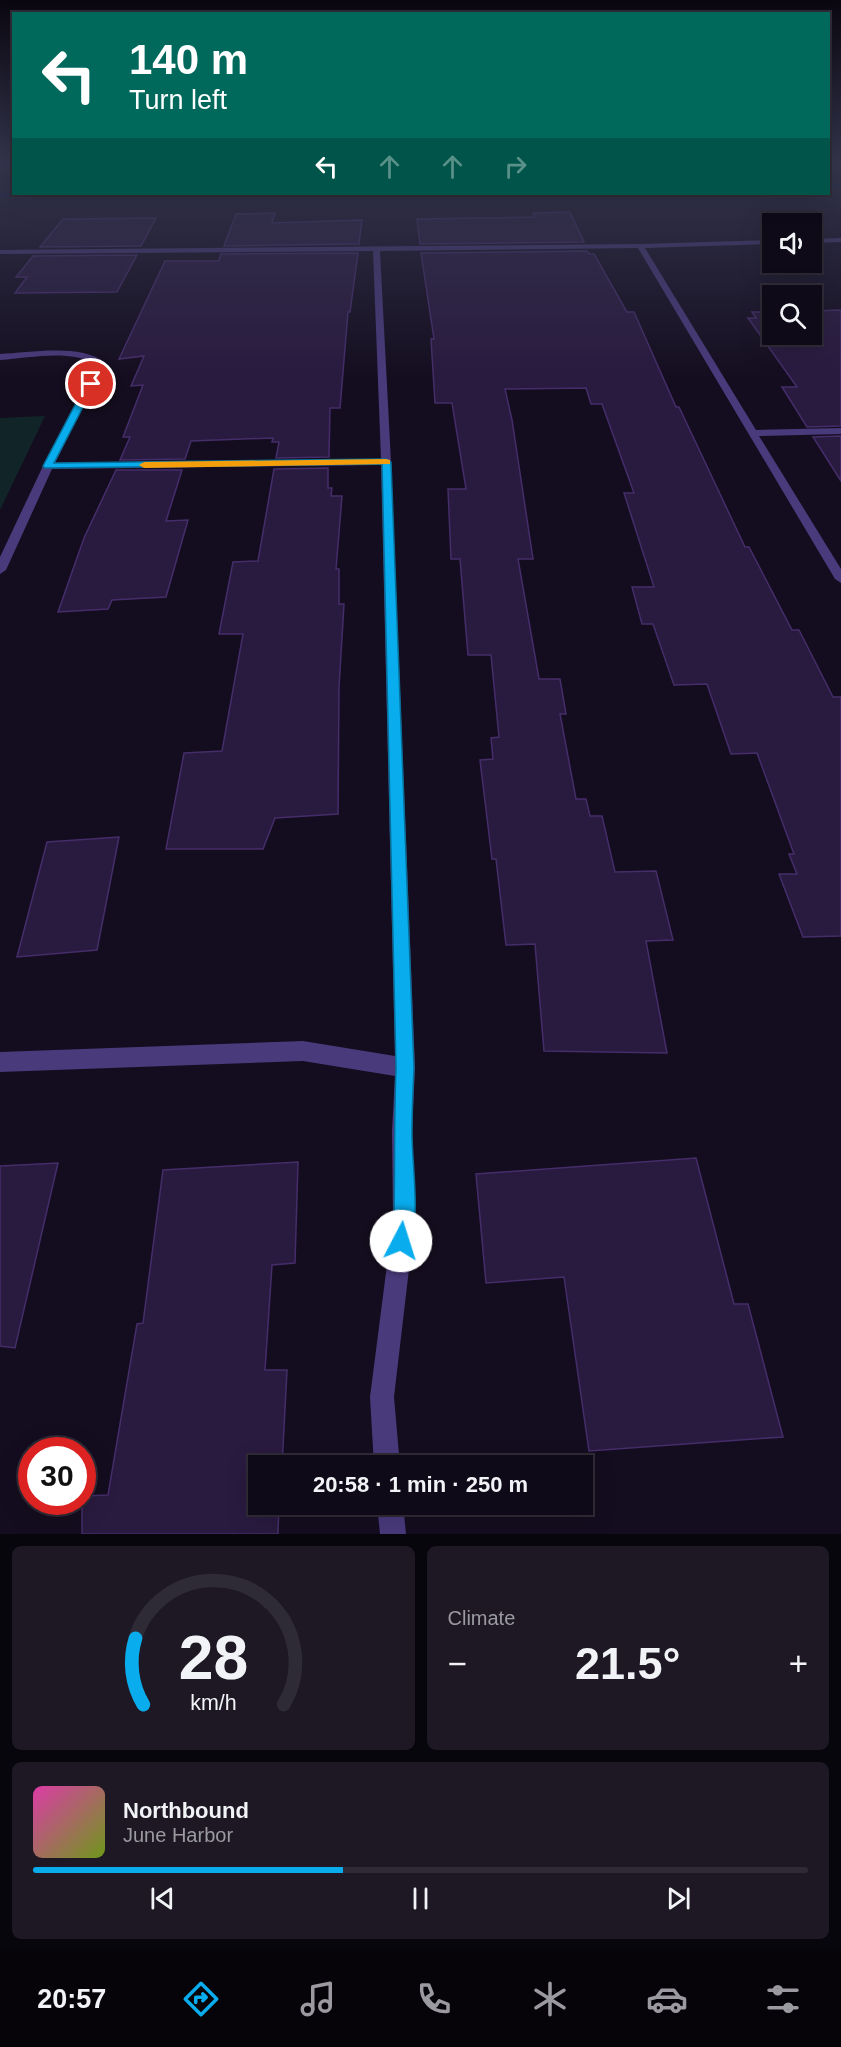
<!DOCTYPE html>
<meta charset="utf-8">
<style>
body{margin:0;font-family:Helvetica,sans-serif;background:#1d1824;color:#f1f3f6;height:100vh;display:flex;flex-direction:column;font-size:22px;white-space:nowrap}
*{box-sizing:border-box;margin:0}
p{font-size:20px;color:#9b9aa1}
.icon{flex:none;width:33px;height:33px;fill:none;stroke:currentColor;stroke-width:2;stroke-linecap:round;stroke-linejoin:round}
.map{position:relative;height:1534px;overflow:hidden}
.details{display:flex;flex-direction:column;gap:12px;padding:12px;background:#08060d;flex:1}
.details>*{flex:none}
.banner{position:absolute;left:12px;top:12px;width:818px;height:183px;border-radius:0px;box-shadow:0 6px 24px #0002,0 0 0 2px #2f2b36;background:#00695c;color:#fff;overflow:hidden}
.controls{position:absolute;left:762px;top:213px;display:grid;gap:12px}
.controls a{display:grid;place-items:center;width:60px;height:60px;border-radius:0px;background:#0f0a17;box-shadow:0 6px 24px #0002,0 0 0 2px #2f2b36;font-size:30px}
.speed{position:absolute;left:18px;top:1437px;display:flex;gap:12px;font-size:30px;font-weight:700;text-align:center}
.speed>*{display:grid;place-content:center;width:78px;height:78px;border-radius:50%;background:#0f0a17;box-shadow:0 6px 24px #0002,0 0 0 2px #2f2b36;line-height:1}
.speed .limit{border:9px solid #d22;background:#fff;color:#111}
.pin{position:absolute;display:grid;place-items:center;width:51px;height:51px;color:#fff;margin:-26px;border:3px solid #fff;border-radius:50%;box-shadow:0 2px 6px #0007}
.me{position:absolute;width:66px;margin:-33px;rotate:5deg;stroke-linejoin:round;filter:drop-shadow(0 0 4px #0008)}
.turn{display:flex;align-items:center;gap:21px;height:126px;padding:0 18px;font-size:27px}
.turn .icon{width:78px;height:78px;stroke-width:2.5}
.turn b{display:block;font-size:42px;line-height:51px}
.lanes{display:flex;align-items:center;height:57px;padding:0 18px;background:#0003;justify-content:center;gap:30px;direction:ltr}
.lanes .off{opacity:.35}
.big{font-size:45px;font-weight:700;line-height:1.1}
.details .tile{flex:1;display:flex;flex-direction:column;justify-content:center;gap:9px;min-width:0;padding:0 21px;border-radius:9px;background:#1d1824}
.details .dial{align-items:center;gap:0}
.dial svg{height:156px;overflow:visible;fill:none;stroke:#2f2b36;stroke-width:7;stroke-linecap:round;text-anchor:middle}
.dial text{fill:#f1f3f6;stroke:none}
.song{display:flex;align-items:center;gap:18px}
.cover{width:72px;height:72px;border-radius:9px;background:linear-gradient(135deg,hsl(320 70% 55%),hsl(80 70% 35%))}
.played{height:6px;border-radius:3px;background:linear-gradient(90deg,#09aced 40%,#2f2b36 40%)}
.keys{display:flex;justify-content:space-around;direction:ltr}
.heat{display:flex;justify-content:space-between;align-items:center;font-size:33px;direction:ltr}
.details .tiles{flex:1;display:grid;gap:12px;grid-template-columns:1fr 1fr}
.tile:last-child{grid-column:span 2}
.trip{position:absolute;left:248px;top:1455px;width:345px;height:60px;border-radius:0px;background:#0f0a17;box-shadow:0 6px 24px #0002,0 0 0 2px #2f2b36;font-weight:700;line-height:60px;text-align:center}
.dock{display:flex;height:96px;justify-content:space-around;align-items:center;background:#060409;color:#9b9aa1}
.dock .icon{width:42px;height:42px}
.dock .active{color:#09aced}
.dock b{font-size:27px;color:#f1f3f6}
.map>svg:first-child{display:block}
.green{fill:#112529}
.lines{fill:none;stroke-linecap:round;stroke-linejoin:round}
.stream{fill:#0b133b;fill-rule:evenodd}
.building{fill:#291a3f;stroke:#452d6a;stroke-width:1.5}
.minor{fill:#493a7c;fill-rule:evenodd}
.route{fill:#09aced;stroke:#06709a;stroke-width:1.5}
.slow{fill:#f59e0b}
</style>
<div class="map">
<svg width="841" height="1534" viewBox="0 0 841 1534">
<rect width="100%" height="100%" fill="#140d1f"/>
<!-- green -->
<polygon class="green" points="45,416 0,510 0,418"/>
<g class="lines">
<!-- stream -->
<g class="stream">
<rect x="828" y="183" width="13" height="4"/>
<polygon points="0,193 149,194 150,194 0,197"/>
</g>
</g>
<!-- building -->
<g class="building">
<polygon points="570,212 584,242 420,244 417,219 535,217 533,213"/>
<polygon points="275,213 272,223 362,220 359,244 224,246 236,214"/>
<polygon points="156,218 141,246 40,247 63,219"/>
<polygon points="587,251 589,254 594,254 627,312 634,312 676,407 679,407 745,547 749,547 792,630 799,630 833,697 841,697 841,936 803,937 779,874 797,874 789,854 794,854 757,753 731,754 707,684 674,685 653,624 642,624 632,587 654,587 624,493 634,493 602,404 591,404 586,388 505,389 512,420 533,559 518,559 539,679 560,679 566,714 560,714 576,799 586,799 590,816 602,816 615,872 656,871 673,940 646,941 667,1053 544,1051 535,944 506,945 496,859 492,859 480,760 493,759 491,738 499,737 491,655 468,655 460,559 451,559 448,489 466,489 452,403 435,403 431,339 434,339 421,253"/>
<polygon points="358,253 350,312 348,312 340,408 330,408 329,457 276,458 279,442 272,442 273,438 191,441 185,459 120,460 130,437 123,437 143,385 131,386 144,356 119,359 165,261 219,261 221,254"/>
<polygon points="137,255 117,292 15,293 27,277 16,277 33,256"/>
<polygon points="841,310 841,426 807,427 782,387 797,387 748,318 756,318 752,312 772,312 772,334 812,334 812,311"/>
<polygon points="841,436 841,481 813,437"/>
<polygon points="328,468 328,488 332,488 331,496 342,496 336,569 339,569 339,604 344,604 339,687 338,814 275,818 263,849 166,849 184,753 222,751 243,634 219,634 233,562 258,561 274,469"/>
<polygon points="116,470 182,470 166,521 188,520 166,597 112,600 108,609 58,612 84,538"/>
<polygon points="119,837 97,950 17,957 47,842"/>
<polygon points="696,1158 734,1304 748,1304 783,1437 589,1451 564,1277 486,1283 476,1174"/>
<polygon points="298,1162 295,1263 272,1265 265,1370 287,1370 282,1466 258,1466 258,1504 279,1504 278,1534 82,1534 82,1496 108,1495 137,1324 143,1323 163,1170"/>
<polygon points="58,1163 15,1348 0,1346 0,1166"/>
</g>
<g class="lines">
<!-- minor -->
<g class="minor">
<polygon points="841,238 841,242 812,243 812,239"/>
<path d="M 772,240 L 772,244 L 645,248 L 756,430 L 841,428 L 841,434 L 759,436 L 841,569 L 841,583 L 835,579 L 638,248 L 380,251 L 391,462 L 415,1068 L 412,1131 L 415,1218 L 394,1397 L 400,1466 L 374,1466 L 370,1397 L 393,1218 L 392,1131 L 395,1076 L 303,1061 L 0,1072 L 0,1052 L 303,1041 L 395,1056 L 381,465 L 52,469 L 6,570 L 0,574 L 0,557 L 43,466 L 96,364 C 68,349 31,358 0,360 L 0,354 C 29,353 82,343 105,363 L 55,463 L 381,459 L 373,251 L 0,254 L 0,250 L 640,244 Z"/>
<polygon points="377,1504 403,1504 406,1534 380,1534"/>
</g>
</g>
<!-- sky -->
<linearGradient id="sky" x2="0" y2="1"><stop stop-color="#0b0711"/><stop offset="0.43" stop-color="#34354d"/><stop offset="1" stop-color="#34354d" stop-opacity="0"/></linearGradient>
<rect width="841" height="379" fill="url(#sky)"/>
<!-- route -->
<path class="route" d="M 91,381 L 95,384 L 54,463 L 386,459 L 391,462 L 414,1068 C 413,1090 412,1111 412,1133 C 412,1166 421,1217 409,1248 L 401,1251 L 394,1248 C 390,1237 394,1228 394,1216 C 395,1167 394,1118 396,1068 L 382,464 L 45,468 L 43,466 L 86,384 Z"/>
<!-- slow -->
<polygon class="slow" points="386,459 390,460 390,464 144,468 139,465 144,462"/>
</svg>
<div class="controls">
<a><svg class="icon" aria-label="sound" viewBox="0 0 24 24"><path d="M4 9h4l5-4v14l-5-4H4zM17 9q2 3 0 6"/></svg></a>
<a><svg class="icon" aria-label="search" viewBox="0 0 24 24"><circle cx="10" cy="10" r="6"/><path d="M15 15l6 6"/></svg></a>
</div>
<div class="speed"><div class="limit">30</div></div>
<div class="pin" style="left:91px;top:384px;background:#d93025"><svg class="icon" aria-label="arrive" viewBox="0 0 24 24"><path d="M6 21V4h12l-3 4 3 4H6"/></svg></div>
<svg class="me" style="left:401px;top:1241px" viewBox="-20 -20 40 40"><circle r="19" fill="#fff"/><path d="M0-13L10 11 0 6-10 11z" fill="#09aced"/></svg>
<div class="trip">20:58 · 1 min · 250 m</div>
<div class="banner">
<div class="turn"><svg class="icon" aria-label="left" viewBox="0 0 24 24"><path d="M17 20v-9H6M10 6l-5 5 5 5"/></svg><div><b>140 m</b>Turn left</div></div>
<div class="lanes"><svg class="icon" aria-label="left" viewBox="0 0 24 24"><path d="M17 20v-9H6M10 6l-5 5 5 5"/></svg><svg class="icon off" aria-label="ahead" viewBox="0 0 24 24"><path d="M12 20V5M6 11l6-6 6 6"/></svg><svg class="icon off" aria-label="ahead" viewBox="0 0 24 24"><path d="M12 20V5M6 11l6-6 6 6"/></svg><svg class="icon off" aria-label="right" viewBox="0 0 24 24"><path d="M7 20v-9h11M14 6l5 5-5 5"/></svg></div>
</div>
</div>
<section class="details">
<div class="tiles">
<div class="tile dial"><svg viewBox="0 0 100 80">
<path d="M14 69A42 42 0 1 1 86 69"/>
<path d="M14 69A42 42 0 0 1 10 35" stroke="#09aced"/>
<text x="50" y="56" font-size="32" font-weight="700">28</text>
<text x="50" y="72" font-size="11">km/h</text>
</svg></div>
<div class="tile"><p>Climate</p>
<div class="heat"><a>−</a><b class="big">21.5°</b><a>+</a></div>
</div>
<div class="tile">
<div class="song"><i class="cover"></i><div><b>Northbound</b><p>June Harbor</p></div></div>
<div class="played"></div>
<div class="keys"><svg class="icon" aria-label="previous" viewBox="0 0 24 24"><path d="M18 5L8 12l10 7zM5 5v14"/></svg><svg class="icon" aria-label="pause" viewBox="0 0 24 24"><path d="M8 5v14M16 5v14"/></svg><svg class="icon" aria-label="next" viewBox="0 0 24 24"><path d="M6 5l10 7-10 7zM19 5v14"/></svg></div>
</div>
</div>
</section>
<nav class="dock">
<b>20:57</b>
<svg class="icon active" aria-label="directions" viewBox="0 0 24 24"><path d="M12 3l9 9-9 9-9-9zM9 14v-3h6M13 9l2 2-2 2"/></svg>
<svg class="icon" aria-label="music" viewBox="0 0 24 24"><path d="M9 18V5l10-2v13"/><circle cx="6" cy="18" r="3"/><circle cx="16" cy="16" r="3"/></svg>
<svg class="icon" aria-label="phone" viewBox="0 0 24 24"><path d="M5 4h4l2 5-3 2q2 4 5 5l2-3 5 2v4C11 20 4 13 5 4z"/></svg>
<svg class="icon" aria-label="climate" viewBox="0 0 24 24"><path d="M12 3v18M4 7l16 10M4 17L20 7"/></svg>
<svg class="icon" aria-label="car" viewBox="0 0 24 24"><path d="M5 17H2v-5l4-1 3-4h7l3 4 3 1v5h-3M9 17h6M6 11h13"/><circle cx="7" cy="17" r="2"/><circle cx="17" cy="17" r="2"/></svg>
<svg class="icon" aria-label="filters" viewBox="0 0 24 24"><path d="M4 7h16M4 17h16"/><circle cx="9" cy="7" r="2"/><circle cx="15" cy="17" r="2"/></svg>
</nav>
